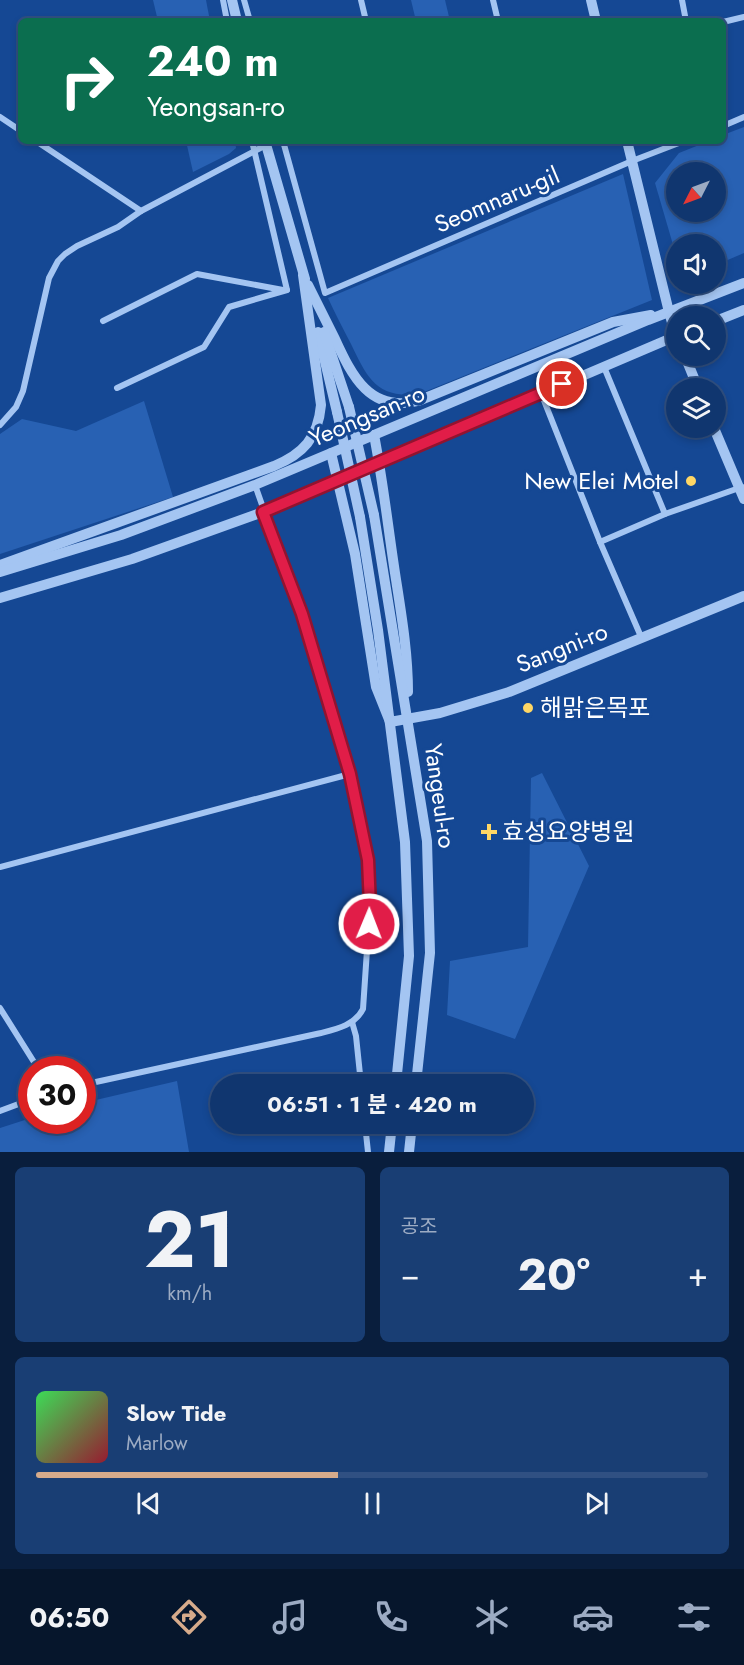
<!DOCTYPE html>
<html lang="ko">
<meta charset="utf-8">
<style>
body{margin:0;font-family:Jost,"Noto Sans KR",sans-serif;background:#193e74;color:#f1f3f6;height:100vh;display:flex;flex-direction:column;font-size:22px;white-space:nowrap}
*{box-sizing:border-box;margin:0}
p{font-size:20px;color:#9cabc3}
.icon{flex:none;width:33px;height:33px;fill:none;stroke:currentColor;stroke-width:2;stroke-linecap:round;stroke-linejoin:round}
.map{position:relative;height:1152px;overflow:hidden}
.details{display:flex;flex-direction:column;gap:15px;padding:15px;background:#091e3d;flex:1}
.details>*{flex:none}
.banner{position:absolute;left:18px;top:18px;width:708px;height:126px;border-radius:9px;box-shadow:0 3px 9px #0003,0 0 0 2px #305082;background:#0b6e4f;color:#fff;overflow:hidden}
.needle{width:39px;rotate:228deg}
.tools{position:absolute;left:666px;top:162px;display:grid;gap:12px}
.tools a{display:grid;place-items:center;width:60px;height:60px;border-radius:50%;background:#10366f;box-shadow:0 3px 9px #0003,0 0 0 2px #305082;font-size:30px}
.speed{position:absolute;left:18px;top:1056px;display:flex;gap:12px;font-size:30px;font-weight:700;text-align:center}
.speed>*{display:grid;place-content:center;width:78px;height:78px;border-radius:50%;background:#10366f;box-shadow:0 3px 9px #0003,0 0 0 2px #305082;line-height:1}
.speed .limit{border:9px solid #d22;background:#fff;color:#111}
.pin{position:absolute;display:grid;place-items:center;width:51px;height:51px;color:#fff;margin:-26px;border:3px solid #fff;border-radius:50%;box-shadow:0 2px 6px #0007}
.me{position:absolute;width:66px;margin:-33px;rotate:1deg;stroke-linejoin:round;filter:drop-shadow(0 0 4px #0008)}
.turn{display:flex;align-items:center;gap:21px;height:126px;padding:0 30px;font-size:27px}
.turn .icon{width:78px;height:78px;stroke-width:2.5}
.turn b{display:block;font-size:42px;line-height:51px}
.big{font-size:45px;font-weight:700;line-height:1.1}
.details .widget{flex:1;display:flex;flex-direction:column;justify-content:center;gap:9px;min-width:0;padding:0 21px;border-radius:9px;background:#193e74}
.details .dial{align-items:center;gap:0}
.dial b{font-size:78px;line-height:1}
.song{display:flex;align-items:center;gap:18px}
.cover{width:72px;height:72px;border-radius:9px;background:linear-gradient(135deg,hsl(130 70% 55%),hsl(350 70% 35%))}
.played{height:6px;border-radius:3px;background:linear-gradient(90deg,#d6ab8b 45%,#305082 45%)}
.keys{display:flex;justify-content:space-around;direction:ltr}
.heat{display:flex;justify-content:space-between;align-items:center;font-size:33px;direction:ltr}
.details .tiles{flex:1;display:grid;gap:15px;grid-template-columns:1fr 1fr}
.widget:last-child{grid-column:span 2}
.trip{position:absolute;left:210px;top:1074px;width:324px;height:60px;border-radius:30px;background:#10366f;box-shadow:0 3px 9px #0003,0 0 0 2px #305082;font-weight:700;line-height:60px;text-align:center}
.menu{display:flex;height:96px;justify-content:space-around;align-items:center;background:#06162c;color:#9cabc3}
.menu .icon{width:42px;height:42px}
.menu .current{color:#d6ab8b}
.menu b{font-size:27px;color:#f1f3f6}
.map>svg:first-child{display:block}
.green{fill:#2861b3;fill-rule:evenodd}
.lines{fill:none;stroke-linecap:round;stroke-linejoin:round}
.minor{stroke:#a4c5f2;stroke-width:6}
.tertiary{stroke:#a4c5f2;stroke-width:10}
.tertiary-bridge{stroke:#a4c5f2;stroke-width:10}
.route-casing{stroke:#92132f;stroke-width:15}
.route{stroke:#e11d48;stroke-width:10}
.poi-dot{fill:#ffd765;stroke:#154894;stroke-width:2}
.labels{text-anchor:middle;stroke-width:6;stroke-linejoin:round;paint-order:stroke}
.street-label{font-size:24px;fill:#fff;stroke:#154894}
.poi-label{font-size:24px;fill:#fff;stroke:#154894;text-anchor:start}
</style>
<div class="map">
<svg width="744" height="1152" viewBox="0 0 744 1152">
<rect width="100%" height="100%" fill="#154894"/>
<!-- green -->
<g class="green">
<polygon points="153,0 206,0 210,21 158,21"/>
<polygon points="411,0 445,0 450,21 416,21"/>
<path d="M 744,127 L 744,253 L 716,265 L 716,244 L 676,244 L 676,255 L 655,183 L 679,153 L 709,141 L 723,141 L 723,135 ZM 716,172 L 716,212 L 676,212 L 676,172 Z"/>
<polygon points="186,141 235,141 236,148 229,154 193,172"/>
<path d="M 623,174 L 652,300 L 419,394 C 376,399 367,377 351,344 C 343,329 335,313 328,298 Z"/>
<polygon points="144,401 173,497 0,554 0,434 22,419 76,431"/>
<polygon points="542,773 589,866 515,1039 447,1015 450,961 528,947 531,778"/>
<polygon points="177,1081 189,1152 0,1152 0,1128 31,1118 32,1120 82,1120 83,1103"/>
</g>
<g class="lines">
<!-- minor -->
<g class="minor">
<polyline points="223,0 227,21"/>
<polyline points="244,0 250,21"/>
<polyline points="361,0 366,21"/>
<polyline points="493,0 498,21"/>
<polyline points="682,0 686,21"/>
<polyline points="723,22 744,17"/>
<polyline points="0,117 21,131"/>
<polyline points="723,126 744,117"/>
<polyline points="36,141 141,211"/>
<polyline points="252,141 287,290"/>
<polyline points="283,141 325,293 632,161 684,141"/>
<polyline points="103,321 197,274 283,290"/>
<polyline points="604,367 665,514"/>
<polyline points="117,388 204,347 229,307 287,290"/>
<polyline points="541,393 600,542 642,639"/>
<polyline points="0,425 16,407 23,391 49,278 58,261 65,254 77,246 118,227 141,211 266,145"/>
<polyline points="600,542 665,514 742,487"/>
<polyline points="0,867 350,774"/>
<polyline points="0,1008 39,1070"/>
<polyline points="352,1022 356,1036 361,1084"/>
<path d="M 82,1085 L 321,1033 C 337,1029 355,1025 363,1009 L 370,906 L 368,860 L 350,774 L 302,614 L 284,567 L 255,485"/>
<polyline points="0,1111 32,1099"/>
<polyline points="365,1124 368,1152"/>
</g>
<!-- tertiary -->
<g class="tertiary">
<polyline points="232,0 237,21"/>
<polyline points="591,0 596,21"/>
<polyline points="265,141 305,279"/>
<polyline points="627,141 669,312 676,336"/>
<path d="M 308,285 C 317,303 326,321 335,339 C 352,376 370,413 418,401 L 613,322 L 651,315"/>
<polyline points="716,321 744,310"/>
<polyline points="318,332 337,412"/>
<polyline points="324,332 349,407"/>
<polyline points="685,356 698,388"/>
<polyline points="714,428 744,499"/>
<path d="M 374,435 C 383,481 388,527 395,573 C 401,612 408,652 408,692"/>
<polyline points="331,453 355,554 376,687 390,722 440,713 509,692 744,596"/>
<polyline points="374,515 427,841 430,953 416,1084"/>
<polyline points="360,517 378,630 405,842 409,956 396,1084"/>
<path d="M 0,565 L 274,466 C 303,454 318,438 321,405 L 303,275"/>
<polyline points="0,572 121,535 255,485 648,320 744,283"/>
<polyline points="0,598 132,559 263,512 676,336"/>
<polyline points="389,1152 392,1124"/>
<polyline points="409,1152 412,1124"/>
</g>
<!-- tertiary-bridge -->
<g class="tertiary-bridge">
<polyline points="349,407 374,515"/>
<polyline points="337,412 360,517"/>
</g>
</g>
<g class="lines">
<!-- route casing -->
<g class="route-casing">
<polyline id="route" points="369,924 370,906 368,860 350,774 302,614 263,512 562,384"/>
</g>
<!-- route -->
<use href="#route" class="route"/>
</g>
<!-- markers -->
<g class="poi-dot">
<circle cx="691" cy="481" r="6"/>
<circle cx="528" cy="708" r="6"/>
<path d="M486 823h6v6h6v6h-6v6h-6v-6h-6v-6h6z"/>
</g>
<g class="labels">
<!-- street labels -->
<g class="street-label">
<text transform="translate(497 200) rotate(-23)" y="8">Seomnaru-gil</text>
<text transform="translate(367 416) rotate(-23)" y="8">Yeongsan-ro</text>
<text transform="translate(562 648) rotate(-22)" y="8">Sangni-ro</text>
<text transform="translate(440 796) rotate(82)" y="8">Yangeul-ro</text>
</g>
<!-- poi labels -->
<g class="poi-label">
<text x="679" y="489" text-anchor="end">New Elei Motel</text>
<text x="540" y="716">해맑은목포</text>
<text x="502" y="840">효성요양병원</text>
</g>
</g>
</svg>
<div class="tools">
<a><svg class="needle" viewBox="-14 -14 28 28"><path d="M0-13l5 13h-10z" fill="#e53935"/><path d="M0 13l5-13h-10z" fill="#9cabc3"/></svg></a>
<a><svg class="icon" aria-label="sound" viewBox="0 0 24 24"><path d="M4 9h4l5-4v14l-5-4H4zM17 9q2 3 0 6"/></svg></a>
<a><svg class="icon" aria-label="search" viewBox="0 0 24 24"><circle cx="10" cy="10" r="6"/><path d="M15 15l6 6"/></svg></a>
<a><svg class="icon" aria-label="layers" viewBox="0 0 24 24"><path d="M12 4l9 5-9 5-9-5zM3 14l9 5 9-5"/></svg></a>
</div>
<div class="speed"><div class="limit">30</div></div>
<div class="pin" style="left:562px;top:384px;background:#d93025"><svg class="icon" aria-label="arrive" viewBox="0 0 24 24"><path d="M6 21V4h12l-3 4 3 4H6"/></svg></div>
<svg class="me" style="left:369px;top:924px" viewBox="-20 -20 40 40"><circle r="17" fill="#e11d48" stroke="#fff" stroke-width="3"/><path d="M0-11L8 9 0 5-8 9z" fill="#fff"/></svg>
<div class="trip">06:51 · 1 분 · 420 m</div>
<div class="banner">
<div class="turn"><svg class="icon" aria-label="right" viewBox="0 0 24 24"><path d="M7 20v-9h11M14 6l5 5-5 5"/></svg><div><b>240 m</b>Yeongsan-ro</div></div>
</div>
</div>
<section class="details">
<div class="tiles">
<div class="widget dial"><b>21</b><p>km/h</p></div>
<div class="widget"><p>공조</p>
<div class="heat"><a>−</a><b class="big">20°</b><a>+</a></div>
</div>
<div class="widget">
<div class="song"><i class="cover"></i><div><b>Slow Tide</b><p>Marlow</p></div></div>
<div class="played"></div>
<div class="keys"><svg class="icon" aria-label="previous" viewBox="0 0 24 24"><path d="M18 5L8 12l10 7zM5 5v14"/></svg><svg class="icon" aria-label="pause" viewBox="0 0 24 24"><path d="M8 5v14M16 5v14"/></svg><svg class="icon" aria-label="next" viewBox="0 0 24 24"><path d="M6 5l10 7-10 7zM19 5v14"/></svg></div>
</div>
</div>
</section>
<nav class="menu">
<b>06:50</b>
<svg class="icon current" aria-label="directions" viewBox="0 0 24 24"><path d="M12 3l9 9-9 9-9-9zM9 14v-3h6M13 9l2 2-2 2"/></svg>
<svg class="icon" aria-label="music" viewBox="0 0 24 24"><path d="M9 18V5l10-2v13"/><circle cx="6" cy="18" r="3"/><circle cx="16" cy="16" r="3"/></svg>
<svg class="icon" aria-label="phone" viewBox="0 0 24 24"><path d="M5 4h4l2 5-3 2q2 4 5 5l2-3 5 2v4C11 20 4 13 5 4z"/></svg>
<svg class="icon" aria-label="climate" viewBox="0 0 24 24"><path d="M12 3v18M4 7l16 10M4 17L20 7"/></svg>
<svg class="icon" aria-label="car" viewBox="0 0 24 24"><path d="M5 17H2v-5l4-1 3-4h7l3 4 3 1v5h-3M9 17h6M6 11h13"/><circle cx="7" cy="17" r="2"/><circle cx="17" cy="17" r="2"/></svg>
<svg class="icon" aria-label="filters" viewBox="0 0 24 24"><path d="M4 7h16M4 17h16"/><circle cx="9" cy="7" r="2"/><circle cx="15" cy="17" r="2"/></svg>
</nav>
